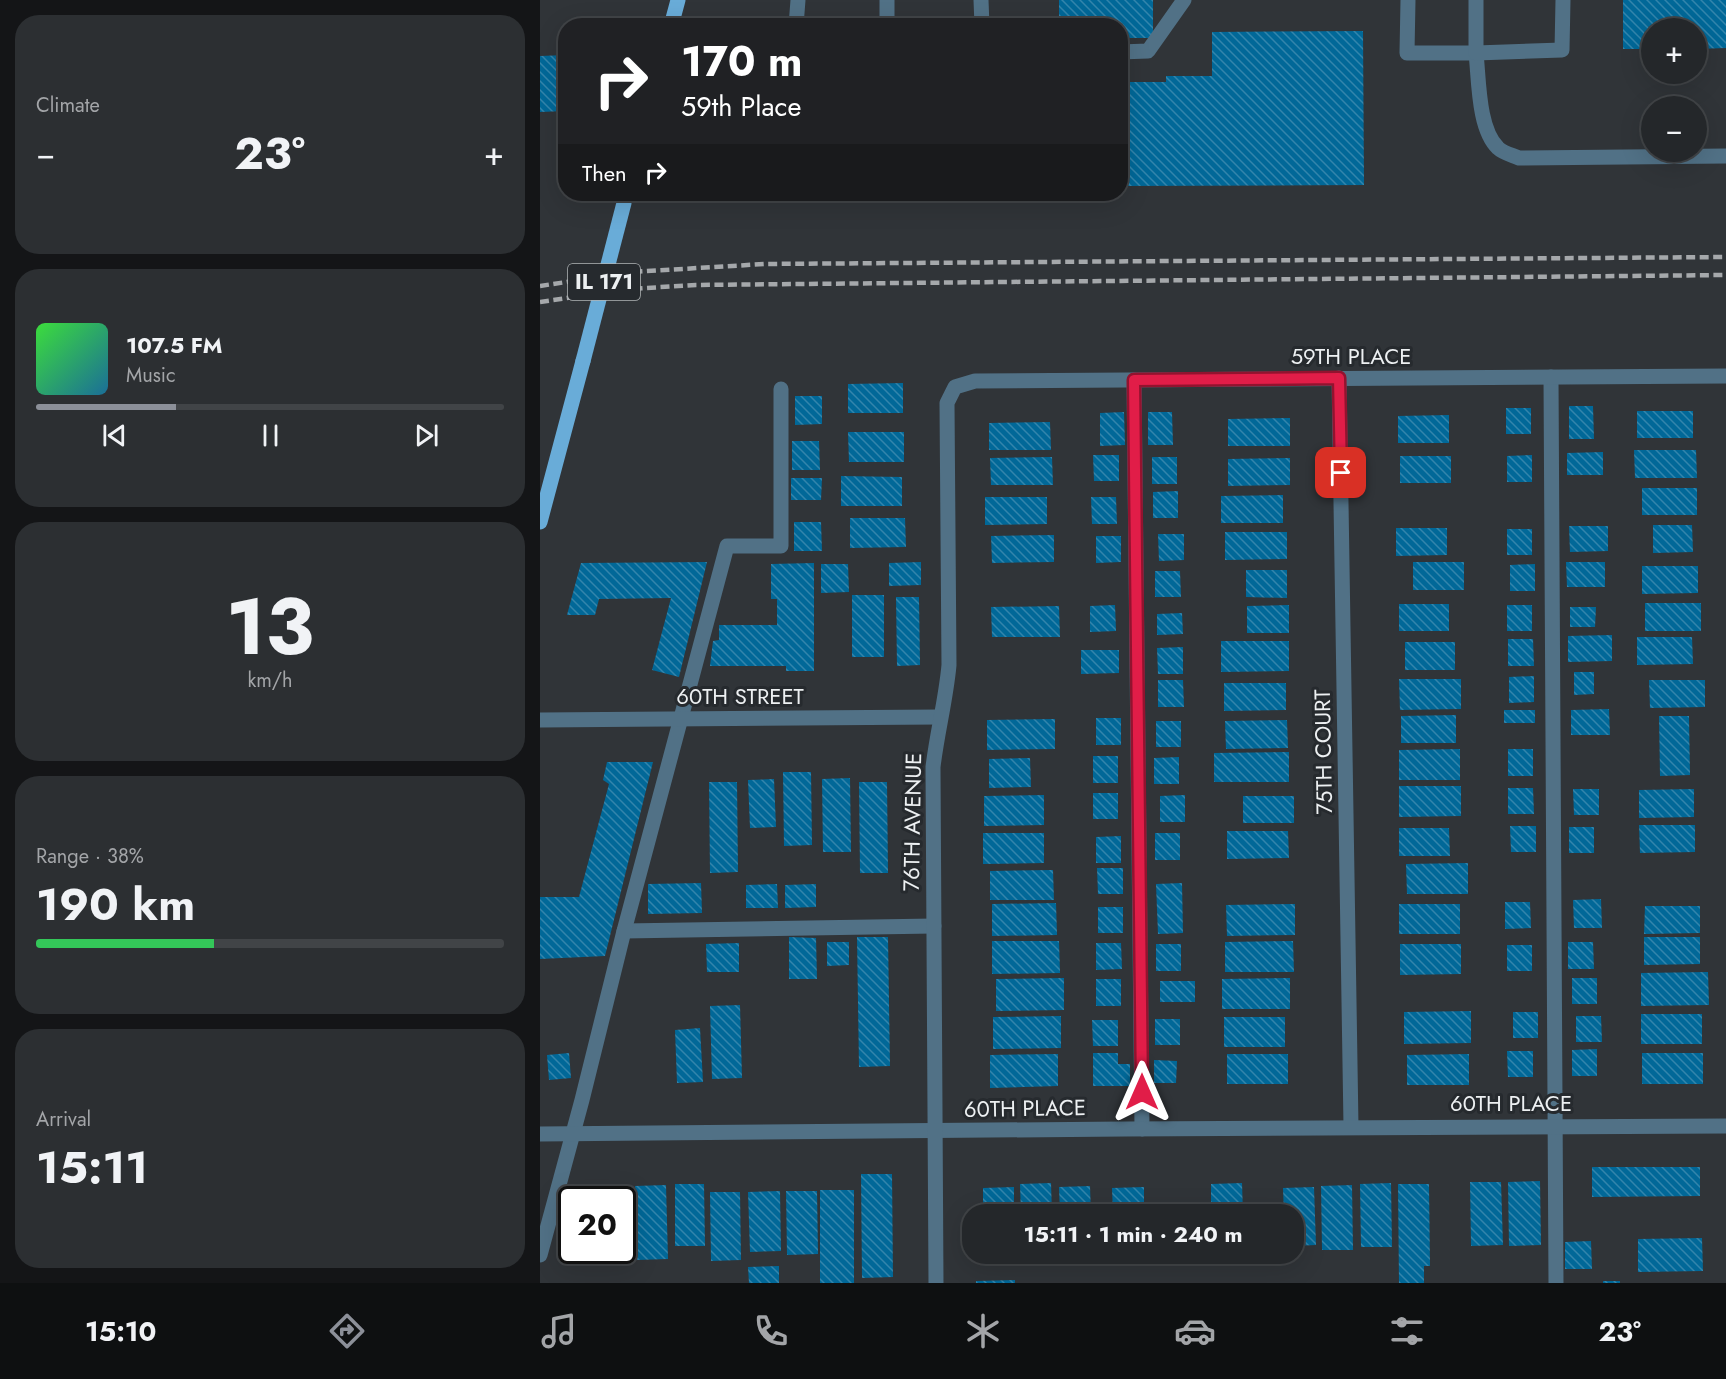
<!DOCTYPE html>
<meta charset="utf-8">
<style>
body{margin:0;font-family:Jost,sans-serif;background:#2c2f32;color:#f1f3f6;height:100vh;display:flex;flex-direction:column;font-size:22px;white-space:nowrap}
*{box-sizing:border-box;margin:0}
p{font-size:20px;color:#a3a5a8}
.icon{flex:none;width:33px;height:33px;fill:none;stroke:currentColor;stroke-width:2;stroke-linecap:round;stroke-linejoin:round}
.map{position:relative;flex:1;overflow:hidden}
.sheet{display:flex;flex-direction:column;gap:15px;padding:15px;background:#141517;width:540px}
.sheet>*{flex:none}
.guide{position:absolute;left:18px;top:18px;width:570px;height:183px;border-radius:24px;box-shadow:0 6px 24px #0002,0 0 0 2px #414447;background:#202124;color:#fff;overflow:hidden}
.fabs{position:absolute;left:1101px;top:18px;display:grid;gap:12px}
.fabs a{display:grid;place-items:center;width:66px;height:66px;border-radius:50%;background:#24272a;box-shadow:0 6px 24px #0002,0 0 0 2px #414447;font-size:30px}
.speed{position:absolute;left:18px;top:1186px;display:flex;gap:12px;font-size:30px;font-weight:700;text-align:center}
.speed>*{display:grid;place-content:center;width:78px;height:78px;border-radius:50%;background:#24272a;box-shadow:0 6px 24px #0002,0 0 0 2px #414447;line-height:1}
.speed .limit{border:3px solid #111;border-radius:9px;background:#fff;color:#111}
.pin{position:absolute;display:grid;place-items:center;width:51px;height:51px;color:#fff;margin:-26px;border-radius:12px;box-shadow:0 3px 9px #0006}
.me{position:absolute;width:66px;margin:-33px;rotate:0deg;stroke-linejoin:round;filter:drop-shadow(0 0 4px #0008)}
.turn{display:flex;align-items:center;gap:21px;height:126px;padding:0 24px;font-size:27px}
.turn .icon{width:78px;height:78px;stroke-width:2.5}
.turn b{display:block;font-size:42px;line-height:51px}
.then{display:flex;align-items:center;height:57px;padding:0 24px;background:#0003;gap:12px;font-size:22px}
.big{font-size:45px;font-weight:700;line-height:1.1}
.sheet .tile{flex:1;display:flex;flex-direction:column;justify-content:center;gap:9px;min-width:0;padding:0 21px;border-radius:24px;background:#2c2f32}
.sheet .dial{align-items:center;gap:0}
.dial b{font-size:78px;line-height:1}
.song{display:flex;align-items:center;gap:18px}
.cover{width:72px;height:72px;border-radius:9px;background:linear-gradient(135deg,hsl(120 70% 55%),hsl(200 70% 35%))}
.played{height:6px;border-radius:3px;background:linear-gradient(90deg,#8c9099 30%,#414447 30%)}
.keys{display:flex;justify-content:space-around;direction:ltr}
.heat{display:flex;justify-content:space-between;align-items:center;font-size:33px;direction:ltr}
.charge{height:9px;border-radius:4px;background:linear-gradient(90deg,#34c759 38%,#414447 0)}
.trip{position:absolute;left:422px;top:1204px;width:342px;height:60px;border-radius:24px;background:#24272a;box-shadow:0 6px 24px #0002,0 0 0 2px #414447;font-weight:700;line-height:60px;text-align:center}
.dock{display:flex;height:96px;justify-content:space-around;align-items:center;background:#0e1011;color:#a3a5a8}
.dock .icon{width:42px;height:42px}
.dock .current{color:#8c9099}
.dock b{font-size:27px;color:#f1f3f6}
main{display:flex;flex:1;min-height:0}
.map>svg:first-child{display:block}
.building{fill:url(#building-back-hatch)}
.lines{fill:none;stroke-linecap:round;stroke-linejoin:round}
.lane{stroke:#517186;stroke-width:15}
.street{stroke:#517186;stroke-width:15}
.primary{stroke:#69acd8;stroke-width:15}
.rail{stroke:#a5a8ab;stroke-width:4.5;stroke-dasharray:9 4.5;stroke-linecap:butt}
.primary-bridge{stroke:#69acd8;stroke-width:15}
.route-casing{stroke:#92132f;stroke-width:15}
.route{stroke:#e11d48;stroke-width:10}
.labels{text-anchor:middle;stroke-width:6;stroke-linejoin:round;paint-order:stroke}
.shield{fill:#262a2e;stroke:#b1b5b7;stroke-width:1.5}
.shield-label{font-size:21px;font-weight:bold;fill:#edf0f2}
.street-label{font-size:22px;fill:#edf0f2;stroke:#262a2e}
</style>
<main>
<section class="sheet">
<div class="tile"><p>Climate</p>
<div class="heat"><a>−</a><b class="big">23°</b><a>+</a></div>
</div>
<div class="tile">
<div class="song"><i class="cover"></i><div><b>107.5 FM</b><p>Music</p></div></div>
<div class="played"></div>
<div class="keys"><svg class="icon" aria-label="previous" viewBox="0 0 24 24"><path d="M18 5L8 12l10 7zM5 5v14"/></svg><svg class="icon" aria-label="pause" viewBox="0 0 24 24"><path d="M8 5v14M16 5v14"/></svg><svg class="icon" aria-label="next" viewBox="0 0 24 24"><path d="M6 5l10 7-10 7zM19 5v14"/></svg></div>
</div>
<div class="tile dial"><b>13</b><p>km/h</p></div>
<div class="tile"><p>Range · 38%</p><b class="big">190 km</b><div class="charge"></div></div>
<div class="tile"><p>Arrival</p><b class="big">15:11</b></div>
</section>
<div class="map">
<svg width="1186" height="1283" viewBox="0 0 1186 1283">
<defs>
<pattern id="building-back-hatch" width="6" height="6" patternUnits="userSpaceOnUse" patternTransform="scale(1.5)"><rect width="6" height="6" fill="#016898"/><path d="M-1 5l2 2M0 0l6 6M5-1l2 2" fill="none" stroke="#3385ac"/></pattern>
</defs>
<rect width="100%" height="100%" fill="#303438"/>
<!-- building -->
<g class="building">
<polygon points="519,0 613,0 613,38 580,38 580,26 556,26 556,23 519,23"/>
<polygon points="1083,0 1186,0 1186,48 1156,49 1156,28 1112,28 1112,49 1083,49"/>
<polygon points="823,31 824,185 580,186 580,82 626,82 626,76 672,76 672,32"/>
<polygon points="26,55 26,111 0,112 0,56"/>
<polygon points="363,383 363,413 308,413 308,384"/>
<polygon points="255,396 282,396 282,424 255,425"/>
<polygon points="1029,406 1053,406 1054,439 1029,439"/>
<rect x="966" y="408" width="25" height="26"/>
<rect x="1097" y="411" width="56" height="27"/>
<polygon points="584,412 585,445 560,446 560,413"/>
<polygon points="608,412 632,412 633,445 608,445"/>
<polygon points="909,415 909,443 858,443 858,416"/>
<polygon points="750,418 750,446 688,446 688,419"/>
<polygon points="510,422 511,450 449,450 449,423"/>
<polygon points="308,432 364,432 364,462 309,462"/>
<polygon points="252,441 279,441 280,470 252,470"/>
<polygon points="1094,450 1156,450 1157,478 1095,478"/>
<polygon points="1063,452 1063,475 1027,475 1027,453"/>
<polygon points="553,455 579,455 579,481 554,481"/>
<polygon points="992,455 992,482 967,482 967,456"/>
<rect x="860" y="456" width="51" height="27"/>
<polygon points="512,457 513,485 451,485 450,458"/>
<rect x="612" y="457" width="25" height="27"/>
<polygon points="750,458 750,485 688,486 688,459"/>
<polygon points="301,476 362,477 362,506 301,506"/>
<polygon points="251,478 282,478 281,500 251,500"/>
<rect x="1102" y="488" width="55" height="27"/>
<polygon points="638,491 638,518 613,518 613,492"/>
<polygon points="743,495 743,523 681,523 681,496"/>
<polygon points="445,497 507,497 507,524 445,525"/>
<polygon points="551,497 576,497 577,524 552,524"/>
<polygon points="310,518 365,518 366,547 310,548"/>
<polygon points="254,522 281,522 282,551 254,551"/>
<polygon points="1113,525 1152,525 1153,552 1113,553"/>
<polygon points="1029,526 1068,526 1068,551 1030,552"/>
<polygon points="856,528 907,528 907,555 856,556"/>
<rect x="967" y="529" width="25" height="26"/>
<polygon points="685,532 747,532 747,559 685,560"/>
<polygon points="618,534 644,534 644,560 619,561"/>
<polygon points="514,535 514,562 452,563 451,536"/>
<polygon points="556,536 581,536 581,562 556,563"/>
<polygon points="167,562 139,677 112,670 131,598 59,599 55,615 27,615 41,563"/>
<polygon points="381,562 381,585 349,586 349,563"/>
<rect x="873" y="562" width="51" height="28"/>
<polygon points="1026,562 1065,562 1065,587 1027,587"/>
<polygon points="274,563 274,671 246,671 246,666 170,666 173,641 179,640 179,625 237,625 237,599 231,599 231,564"/>
<polygon points="281,564 308,564 309,592 281,593"/>
<polygon points="995,564 995,591 970,591 970,565"/>
<polygon points="1102,566 1158,566 1158,593 1102,594"/>
<polygon points="706,570 747,570 747,598 706,597"/>
<polygon points="615,571 640,571 641,597 615,597"/>
<rect x="312" y="595" width="32" height="62"/>
<polygon points="356,597 379,597 380,665 357,666"/>
<rect x="1105" y="603" width="56" height="28"/>
<rect x="859" y="604" width="50" height="27"/>
<polygon points="575,605 576,631 550,632 550,606"/>
<polygon points="749,605 749,633 707,633 707,606"/>
<rect x="967" y="605" width="25" height="26"/>
<polygon points="519,606 520,637 452,637 451,607"/>
<polygon points="1030,607 1056,607 1055,627 1030,627"/>
<polygon points="642,613 643,634 617,635 617,614"/>
<polygon points="1072,635 1072,661 1028,662 1028,636"/>
<polygon points="1097,637 1152,637 1153,664 1097,665"/>
<polygon points="968,639 993,639 994,666 968,666"/>
<polygon points="681,641 749,641 749,671 681,672"/>
<rect x="865" y="642" width="50" height="28"/>
<polygon points="643,647 643,674 618,674 617,648"/>
<polygon points="541,650 579,650 579,673 541,674"/>
<polygon points="1034,672 1054,672 1054,694 1034,695"/>
<polygon points="994,676 994,702 969,703 969,677"/>
<polygon points="859,679 921,679 921,709 860,710"/>
<polygon points="618,680 643,680 644,707 618,707"/>
<polygon points="1109,680 1165,680 1165,707 1110,708"/>
<polygon points="684,683 746,683 746,710 684,711"/>
<polygon points="1069,709 1070,735 1031,735 1031,710"/>
<rect x="964" y="710" width="31" height="13"/>
<polygon points="916,715 916,743 861,743 861,716"/>
<polygon points="1119,716 1149,716 1150,775 1120,776"/>
<rect x="556" y="718" width="25" height="27"/>
<polygon points="515,719 515,749 447,750 447,720"/>
<polygon points="747,720 748,748 686,749 685,721"/>
<rect x="616" y="721" width="25" height="26"/>
<polygon points="920,749 920,780 859,780 859,750"/>
<rect x="968" y="749" width="25" height="27"/>
<polygon points="749,752 749,782 674,782 674,753"/>
<rect x="553" y="756" width="25" height="27"/>
<polygon points="639,757 639,784 614,784 614,758"/>
<polygon points="490,758 491,787 449,788 449,759"/>
<polygon points="67,762 113,762 65,956 0,959 0,897 39,897 69,784 63,780"/>
<polygon points="243,772 271,772 272,845 244,846"/>
<polygon points="310,778 311,852 283,852 282,779"/>
<polygon points="234,779 236,827 210,828 208,780"/>
<polygon points="169,782 197,782 198,872 170,873"/>
<polygon points="319,782 347,782 348,873 320,873"/>
<polygon points="859,786 921,786 921,816 859,817"/>
<polygon points="968,788 993,788 994,814 968,814"/>
<polygon points="1033,789 1059,789 1059,815 1034,815"/>
<polygon points="1154,789 1154,817 1099,818 1099,790"/>
<rect x="553" y="793" width="25" height="26"/>
<polygon points="504,795 504,825 444,826 444,796"/>
<polygon points="645,795 645,822 620,822 620,796"/>
<rect x="703" y="796" width="51" height="27"/>
<polygon points="1099,825 1155,825 1155,852 1100,853"/>
<polygon points="970,826 996,826 996,852 971,852"/>
<rect x="1029" y="827" width="25" height="26"/>
<polygon points="859,828 909,828 910,856 859,856"/>
<polygon points="687,831 748,831 749,858 687,859"/>
<polygon points="443,833 504,833 504,863 443,864"/>
<rect x="615" y="833" width="25" height="27"/>
<polygon points="581,836 581,863 556,863 556,837"/>
<polygon points="928,863 928,894 867,894 866,864"/>
<polygon points="557,868 583,868 583,894 558,894"/>
<polygon points="513,870 514,900 450,900 450,871"/>
<polygon points="161,883 162,913 108,914 108,884"/>
<polygon points="642,883 643,933 618,934 616,884"/>
<polygon points="237,884 238,908 206,908 206,885"/>
<polygon points="276,884 276,907 245,908 245,885"/>
<polygon points="1061,899 1062,928 1034,928 1033,900"/>
<polygon points="965,902 990,902 991,928 965,929"/>
<polygon points="516,903 517,935 452,936 452,904"/>
<polygon points="755,904 755,935 687,936 686,905"/>
<rect x="859" y="904" width="61" height="30"/>
<polygon points="1105,906 1160,906 1160,933 1104,934"/>
<rect x="558" y="907" width="25" height="26"/>
<polygon points="249,937 276,938 277,979 249,979"/>
<polygon points="317,937 348,937 350,1066 319,1067"/>
<polygon points="1104,937 1160,937 1160,964 1104,965"/>
<polygon points="452,941 519,941 520,973 452,974"/>
<polygon points="753,941 754,972 685,972 685,942"/>
<polygon points="287,942 309,942 309,965 287,966"/>
<polygon points="1028,942 1053,942 1054,969 1028,969"/>
<polygon points="199,943 199,972 167,972 166,944"/>
<polygon points="556,943 581,943 582,969 556,970"/>
<rect x="616" y="944" width="25" height="27"/>
<polygon points="860,944 921,944 921,974 860,975"/>
<rect x="967" y="945" width="25" height="26"/>
<polygon points="1168,972 1169,1005 1101,1006 1101,973"/>
<polygon points="524,978 524,1010 456,1011 456,979"/>
<polygon points="750,978 750,1009 682,1009 682,979"/>
<rect x="1032" y="978" width="25" height="26"/>
<rect x="556" y="979" width="25" height="27"/>
<rect x="620" y="981" width="35" height="21"/>
<polygon points="200,1005 202,1078 172,1079 170,1006"/>
<polygon points="931,1011 931,1043 864,1044 864,1012"/>
<rect x="973" y="1012" width="25" height="26"/>
<rect x="1101" y="1014" width="61" height="30"/>
<polygon points="521,1016 521,1048 453,1049 453,1017"/>
<polygon points="1036,1016 1061,1016 1062,1042 1036,1042"/>
<rect x="684" y="1017" width="61" height="30"/>
<rect x="615" y="1019" width="25" height="26"/>
<polygon points="552,1020 578,1020 578,1046 553,1046"/>
<polygon points="160,1028 163,1082 137,1083 135,1030"/>
<polygon points="1057,1049 1057,1076 1032,1076 1032,1050"/>
<polygon points="967,1051 993,1051 993,1077 968,1077"/>
<polygon points="29,1053 31,1078 9,1080 7,1055"/>
<polygon points="553,1053 578,1053 578,1064 590,1064 590,1086 553,1086"/>
<rect x="1102" y="1053" width="61" height="31"/>
<polygon points="518,1054 518,1086 450,1088 450,1055"/>
<rect x="687" y="1054" width="61" height="30"/>
<polygon points="929,1054 929,1085 867,1085 867,1055"/>
<polygon points="614,1060 637,1061 636,1083 614,1083"/>
<polygon points="1052,1167 1160,1167 1160,1196 1052,1197"/>
<polygon points="321,1174 352,1174 353,1277 322,1278"/>
<polygon points="1000,1181 1001,1245 969,1246 968,1182"/>
<polygon points="930,1182 961,1182 963,1245 931,1246"/>
<polygon points="511,1183 512,1215 481,1215 480,1184"/>
<polygon points="702,1183 703,1215 671,1215 671,1184"/>
<polygon points="851,1183 852,1247 821,1247 820,1184"/>
<polygon points="135,1184 164,1184 165,1246 135,1246"/>
<polygon points="858,1184 889,1184 890,1266 884,1266 884,1283 859,1283"/>
<polygon points="126,1185 128,1259 97,1260 95,1186"/>
<polygon points="812,1185 813,1250 782,1250 781,1186"/>
<polygon points="550,1186 551,1215 520,1215 519,1187"/>
<polygon points="474,1187 474,1215 443,1215 443,1188"/>
<polygon points="604,1187 604,1215 573,1215 572,1188"/>
<polygon points="774,1187 776,1245 753,1246 753,1215 744,1215 743,1188"/>
<rect x="280" y="1190" width="34" height="93"/>
<polygon points="240,1191 241,1251 210,1252 208,1192"/>
<polygon points="246,1191 277,1191 278,1254 247,1255"/>
<polygon points="170,1192 200,1192 201,1260 171,1261"/>
<polygon points="1162,1238 1163,1271 1098,1272 1098,1239"/>
<polygon points="1051,1241 1052,1269 1025,1269 1025,1242"/>
<polygon points="239,1266 239,1283 209,1283 208,1267"/>
<polygon points="475,1280 475,1283 436,1283 436,1281"/>
<rect x="1063" y="1281" width="17" height="2"/>
</g>
<g class="lines">
<!-- lane -->
<g class="lane">
<polyline points="347,0 347,26"/>
<polyline points="441,0 442,26"/>
<path d="M 868,0 L 867,53 L 936,53 C 939,80 938,129 958,148 C 963,153 972,155 979,158 L 1186,156"/>
<polyline points="936,0 936,53 1022,50 1023,0"/>
<polyline points="256,26 258,0"/>
<polyline points="580,52 608,51 644,0"/>
<polyline points="1011,377 1016,1283"/>
<polyline points="594,380 602,1129"/>
<polyline points="84,931 394,926"/>
<polyline points="0,1255 42,1100 84,931 187,546 241,546 241,389"/>
</g>
<!-- street -->
<g class="street">
<polyline points="799,378 811,1126"/>
<polyline points="0,720 400,717"/>
<path d="M 0,1134 C 395,1132 791,1125 1186,1126"/>
<path d="M 396,1283 L 393,767 C 397,733 406,699 409,665 L 407,403 L 415,387 L 435,381 L 1186,376"/>
</g>
<!-- primary -->
<g class="primary">
<polyline points="131,26 138,0"/>
<polyline points="0,522 43,361"/>
</g>
<!-- rail -->
<g class="rail">
<polyline points="0,286 92,272 224,264 1186,257"/>
<polyline points="0,302 89,289 156,285 1186,275"/>
</g>
<!-- primary-bridge -->
<polyline class="primary-bridge" points="43,361 84,203"/>
</g>
<g class="lines">
<!-- route casing -->
<g class="route-casing">
<polyline id="route" points="602,1092 594,380 799,378 801,473"/>
</g>
<!-- route -->
<use href="#route" class="route"/>
</g>
<g class="labels">
<!-- shield labels -->
<rect class="shield" x="28" y="264" width="72" height="36" rx="4.5"/>
<g class="shield-label">
<text x="64" y="289">IL 171</text>
</g>
<!-- street labels -->
<g class="street-label">
<text x="811" y="364">59TH PLACE</text>
<text x="200" y="704">60TH STREET</text>
<text transform="translate(783 752) rotate(-91)" y="8">75TH COURT</text>
<text transform="translate(372 822) rotate(-89)" y="8">76TH AVENUE</text>
<text x="971" y="1111">60TH PLACE</text>
<text transform="translate(485 1108) rotate(-1)" y="8">60TH PLACE</text>
</g>
</g>
</svg>
<div class="fabs">
<a>+</a>
<a>−</a>
</div>
<div class="speed"><div class="limit">20</div></div>
<div class="pin" style="left:801px;top:473px;background:#d93025"><svg class="icon" aria-label="arrive" viewBox="0 0 24 24"><path d="M6 21V4h12l-3 4 3 4H6"/></svg></div>
<svg class="me" style="left:602px;top:1092px" viewBox="-20 -20 40 40"><path d="M0-17L14 15 0 8-14 15z" fill="#e11d48" stroke="#fff" stroke-width="4"/></svg>
<div class="trip">15:11 · 1 min · 240 m</div>
<div class="guide">
<div class="turn"><svg class="icon" aria-label="right" viewBox="0 0 24 24"><path d="M7 20v-9h11M14 6l5 5-5 5"/></svg><div><b>170 m</b>59th Place</div></div>
<div class="then">Then<svg class="icon" aria-label="right" viewBox="0 0 24 24"><path d="M7 20v-9h11M14 6l5 5-5 5"/></svg></div>
</div>
</div>
</main>
<nav class="dock">
<b>15:10</b>
<svg class="icon current" aria-label="directions" viewBox="0 0 24 24"><path d="M12 3l9 9-9 9-9-9zM9 14v-3h6M13 9l2 2-2 2"/></svg>
<svg class="icon" aria-label="music" viewBox="0 0 24 24"><path d="M9 18V5l10-2v13"/><circle cx="6" cy="18" r="3"/><circle cx="16" cy="16" r="3"/></svg>
<svg class="icon" aria-label="phone" viewBox="0 0 24 24"><path d="M5 4h4l2 5-3 2q2 4 5 5l2-3 5 2v4C11 20 4 13 5 4z"/></svg>
<svg class="icon" aria-label="climate" viewBox="0 0 24 24"><path d="M12 3v18M4 7l16 10M4 17L20 7"/></svg>
<svg class="icon" aria-label="car" viewBox="0 0 24 24"><path d="M5 17H2v-5l4-1 3-4h7l3 4 3 1v5h-3M9 17h6M6 11h13"/><circle cx="7" cy="17" r="2"/><circle cx="17" cy="17" r="2"/></svg>
<svg class="icon" aria-label="filters" viewBox="0 0 24 24"><path d="M4 7h16M4 17h16"/><circle cx="9" cy="7" r="2"/><circle cx="15" cy="17" r="2"/></svg>
<b>23°</b>
</nav>
